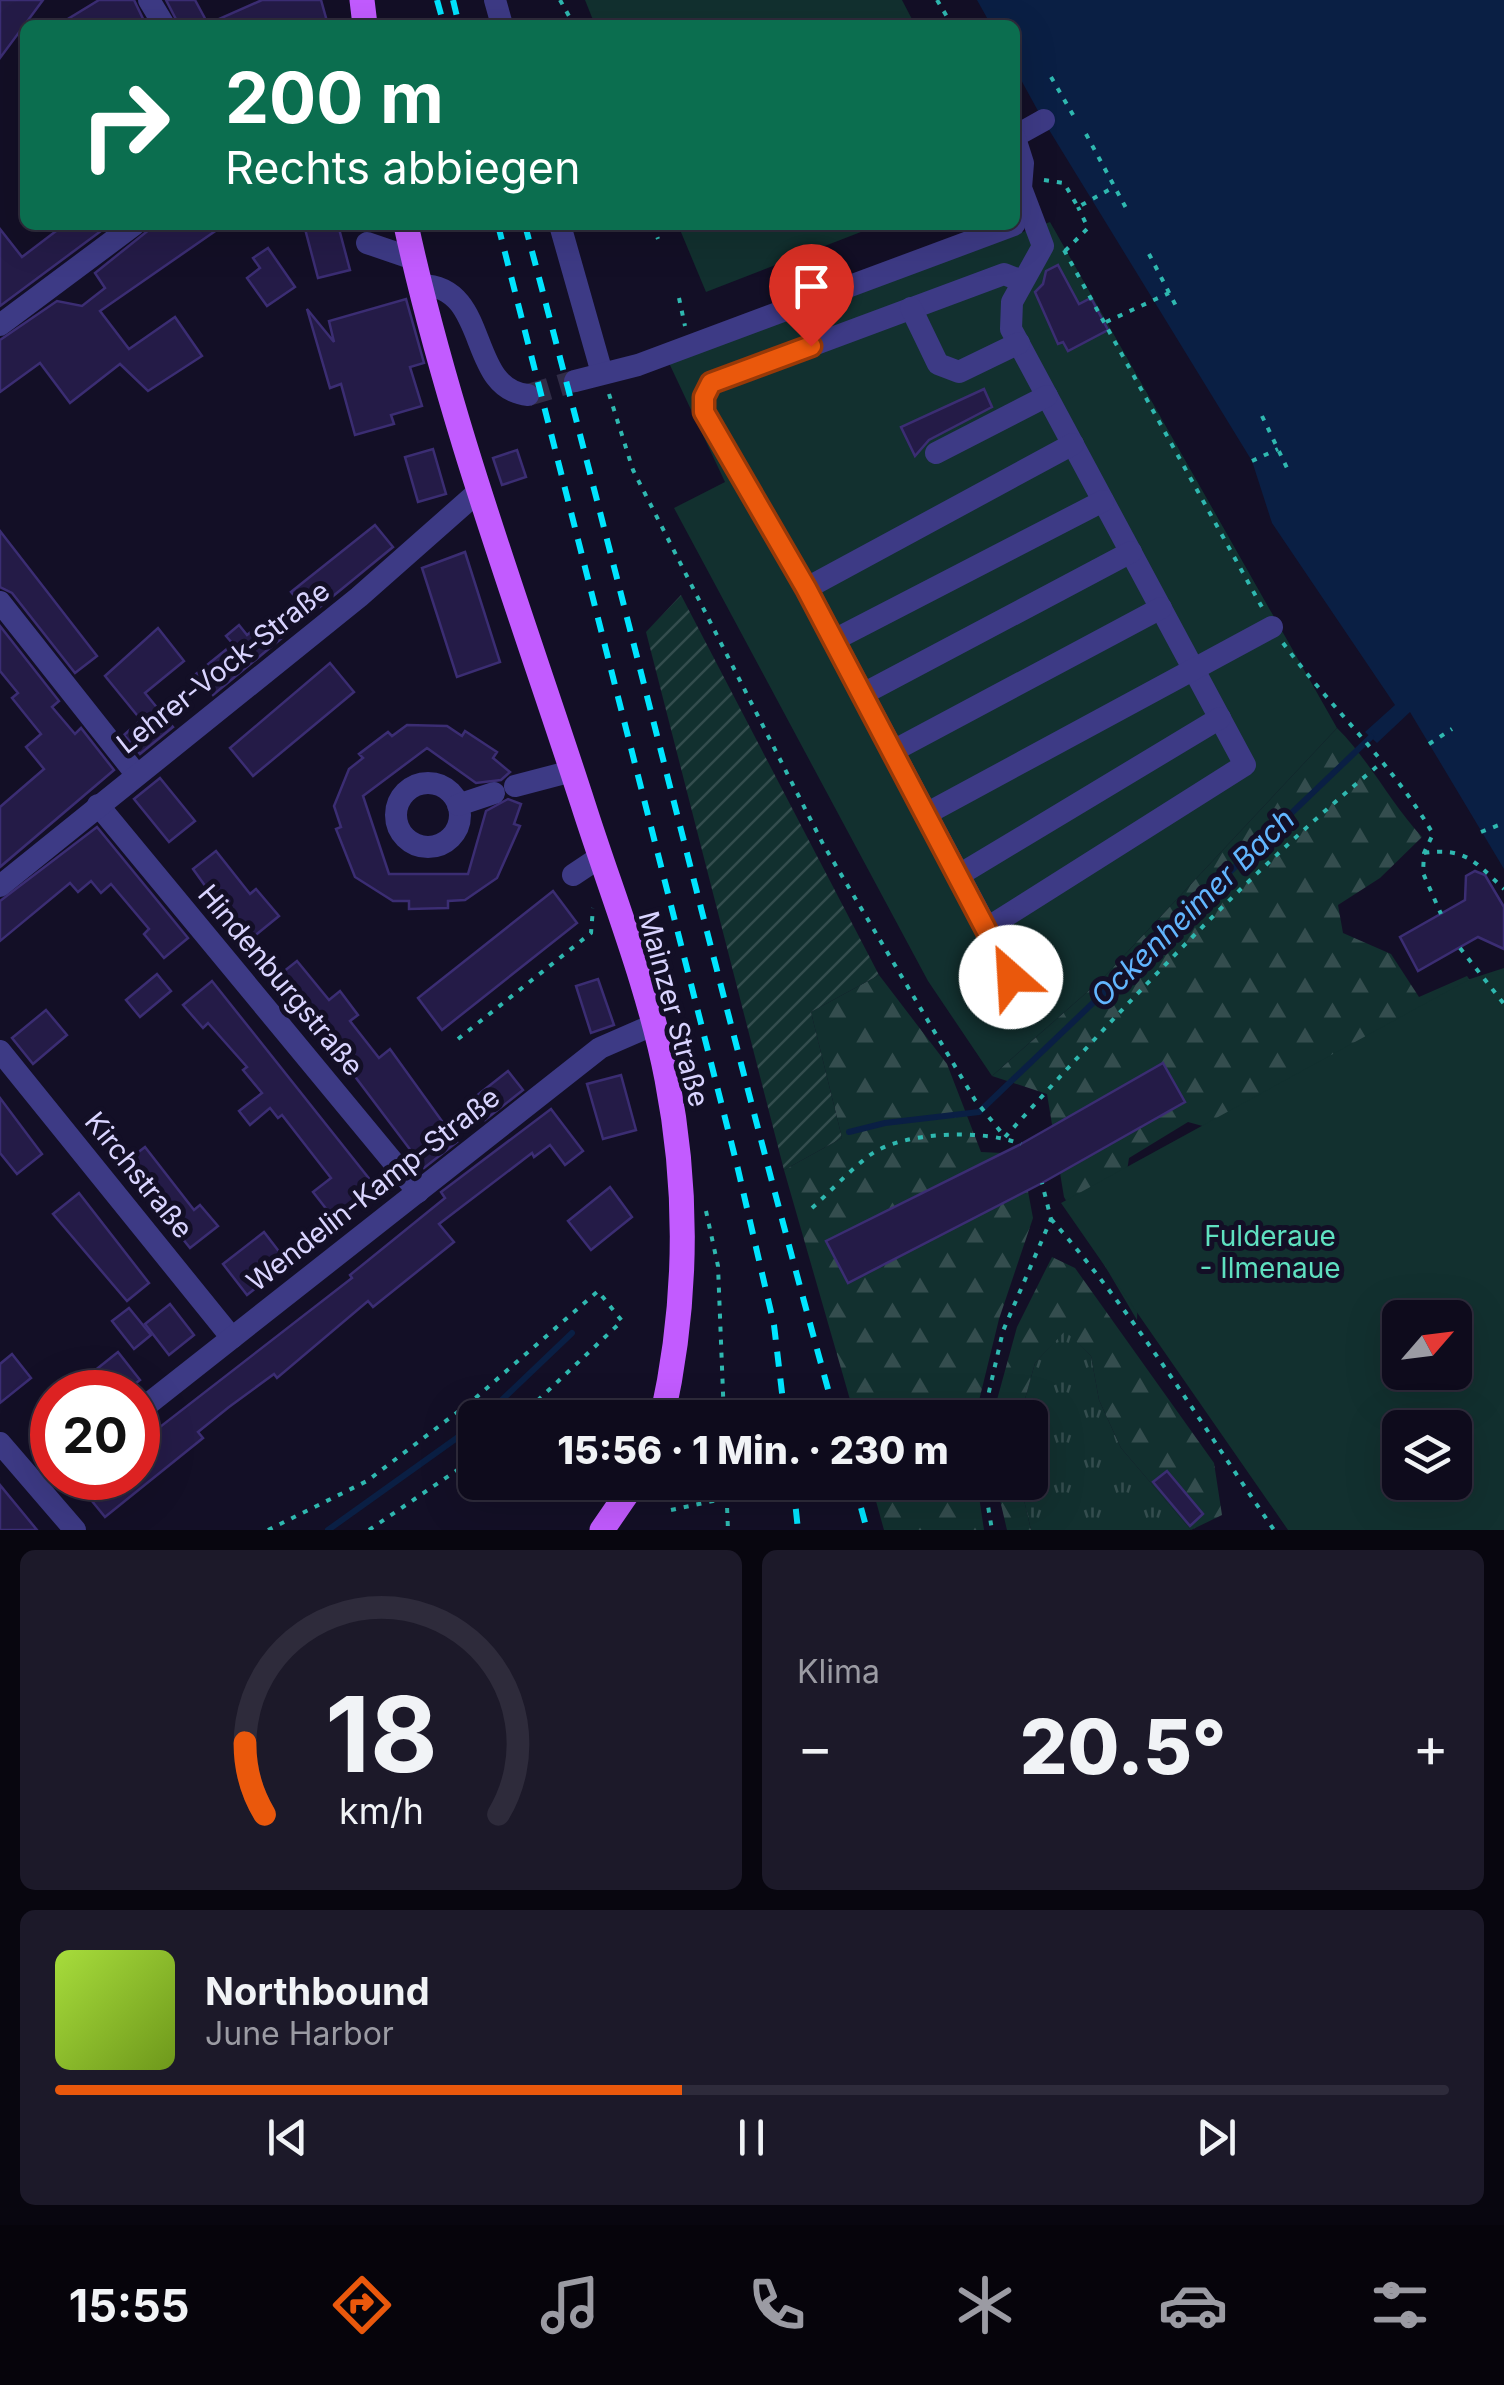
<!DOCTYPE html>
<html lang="de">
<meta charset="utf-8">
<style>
body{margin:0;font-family:Inter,sans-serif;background:#1c1929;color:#f1f3f6;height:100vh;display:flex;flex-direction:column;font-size:38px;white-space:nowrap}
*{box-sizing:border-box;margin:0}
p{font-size:32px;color:#9b9ba3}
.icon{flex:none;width:55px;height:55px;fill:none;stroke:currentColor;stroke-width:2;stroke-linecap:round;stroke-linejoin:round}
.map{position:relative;height:1530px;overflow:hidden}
.side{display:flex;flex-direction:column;gap:20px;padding:20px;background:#08060f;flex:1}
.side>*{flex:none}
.guide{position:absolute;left:20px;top:20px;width:1000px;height:210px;border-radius:15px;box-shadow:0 10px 40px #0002,0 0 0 2px #2e2b3b;background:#0b6e4f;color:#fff;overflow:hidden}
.needle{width:65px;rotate:62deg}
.controls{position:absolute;left:1382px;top:1300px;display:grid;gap:20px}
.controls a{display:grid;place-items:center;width:90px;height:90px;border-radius:15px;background:#0e0b1c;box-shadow:0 10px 40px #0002,0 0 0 2px #2e2b3b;font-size:50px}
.speed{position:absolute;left:30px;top:1370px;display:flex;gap:20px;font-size:50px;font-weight:700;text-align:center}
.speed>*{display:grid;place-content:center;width:130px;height:130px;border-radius:50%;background:#0e0b1c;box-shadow:0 10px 40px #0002,0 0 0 2px #2e2b3b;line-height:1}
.speed .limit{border:15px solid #d22;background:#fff;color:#111}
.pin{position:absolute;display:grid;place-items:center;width:85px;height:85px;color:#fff;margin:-102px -42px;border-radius:50% 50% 50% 0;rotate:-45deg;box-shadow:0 0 10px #0007}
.pin .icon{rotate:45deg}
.me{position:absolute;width:110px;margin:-55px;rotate:334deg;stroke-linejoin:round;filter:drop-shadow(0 0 8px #0008)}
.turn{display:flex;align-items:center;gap:35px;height:210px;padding:0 40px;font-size:45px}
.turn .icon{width:130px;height:130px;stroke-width:2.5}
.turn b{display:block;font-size:70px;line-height:85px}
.big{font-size:75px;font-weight:800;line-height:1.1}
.side .tile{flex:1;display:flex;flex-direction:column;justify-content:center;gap:15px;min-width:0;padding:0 35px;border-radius:15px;background:#1c1929}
.side .dial{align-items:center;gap:0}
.dial svg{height:260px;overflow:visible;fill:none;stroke:#2e2b3b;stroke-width:7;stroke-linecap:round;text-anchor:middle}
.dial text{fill:#f1f3f6;stroke:none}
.song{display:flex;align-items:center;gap:30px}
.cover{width:120px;height:120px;border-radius:15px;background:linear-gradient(135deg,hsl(80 70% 55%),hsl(80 70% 35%))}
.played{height:10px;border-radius:5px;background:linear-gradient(90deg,#ea580c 45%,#2e2b3b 45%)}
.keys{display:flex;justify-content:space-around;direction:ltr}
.heat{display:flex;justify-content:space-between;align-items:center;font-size:55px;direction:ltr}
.side .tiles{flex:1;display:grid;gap:20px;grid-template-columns:1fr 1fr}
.tile:last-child{grid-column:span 2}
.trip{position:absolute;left:458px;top:1400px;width:590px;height:100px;border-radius:15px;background:#0e0b1c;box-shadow:0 10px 40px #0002,0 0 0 2px #2e2b3b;font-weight:800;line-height:100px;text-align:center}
.dock{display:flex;height:160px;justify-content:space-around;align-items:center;background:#06040b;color:#9b9ba3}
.dock .icon{width:70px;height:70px}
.dock .active{color:#ea580c}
.dock b{font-size:45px;color:#f1f3f6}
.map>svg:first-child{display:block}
.grass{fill:url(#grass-tufts)}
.forest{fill:url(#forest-firs)}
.park{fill:#12302f;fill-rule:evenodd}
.garden{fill:url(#garden-furrows)}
.water{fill:#0a1f44}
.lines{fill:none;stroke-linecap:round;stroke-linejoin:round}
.stream{stroke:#0a1f44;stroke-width:6}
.building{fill:#241b47;stroke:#3b2d73;stroke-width:2.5}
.minor-tunnel{stroke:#312d47;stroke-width:22;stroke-dasharray:22 11;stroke-linecap:butt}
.path{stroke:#2fb8b0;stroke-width:4;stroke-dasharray:5 8;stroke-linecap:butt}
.minor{stroke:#3d3a85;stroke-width:22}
.major{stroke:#c25bff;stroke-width:25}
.rail{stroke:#00e5ff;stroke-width:6;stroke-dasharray:15 12;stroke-linecap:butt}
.route-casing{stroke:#983908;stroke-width:25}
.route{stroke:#ea580c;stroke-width:18}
.labels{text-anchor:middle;stroke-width:10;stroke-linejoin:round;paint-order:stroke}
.street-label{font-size:28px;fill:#d9d4ff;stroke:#130f26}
.park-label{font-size:28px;fill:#5fe0c0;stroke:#130f26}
.water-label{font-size:30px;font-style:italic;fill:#62b6ff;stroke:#130f26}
</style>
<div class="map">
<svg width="1504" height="1530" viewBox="0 0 1504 1530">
<defs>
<pattern id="grass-tufts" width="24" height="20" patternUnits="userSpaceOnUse" patternTransform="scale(2.5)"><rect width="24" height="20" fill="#12302f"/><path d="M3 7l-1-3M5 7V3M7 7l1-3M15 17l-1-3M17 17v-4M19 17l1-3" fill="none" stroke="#344d4e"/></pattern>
<pattern id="forest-firs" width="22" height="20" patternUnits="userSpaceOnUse" patternTransform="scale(2.5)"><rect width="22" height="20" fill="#12302f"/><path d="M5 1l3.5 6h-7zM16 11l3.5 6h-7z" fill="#344d4e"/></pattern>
<pattern id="garden-furrows" width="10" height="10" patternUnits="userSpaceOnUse" patternTransform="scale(2.5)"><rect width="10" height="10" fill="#12302f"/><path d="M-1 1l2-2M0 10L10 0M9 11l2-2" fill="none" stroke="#344d4e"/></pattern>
</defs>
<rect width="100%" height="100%" fill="#130f26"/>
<!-- grass -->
<polygon class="grass" points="1065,1330 1091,1356 1099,1400 1121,1448 1191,1530 1031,1530 1020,1483 1030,1482 1030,1418 1020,1417 1035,1363"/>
<!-- forest -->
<g class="forest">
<path d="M 1337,728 C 1370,761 1390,802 1422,837 L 1380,878 L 1338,905 L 1343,933 L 1391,954 L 1419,997 L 1467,976 L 1504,1028 L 1239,1136 L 1188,1122 L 1129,1158 C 1119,1213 1140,1265 1137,1320 L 1064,1197 L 1047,1094 L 992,1076 L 1103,978 Z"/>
<polygon points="879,975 947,1064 981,1152 1021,1154 1033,1218 999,1319 975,1417 855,1417 784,1170 842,1138 811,1012"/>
<polygon points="1052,1257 1075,1268 1214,1463 1222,1515 1191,1530 1121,1448 1099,1400 1091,1356 1065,1331 1035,1363 1020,1417 992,1418 1017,1327"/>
<polygon points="871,1483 977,1483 984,1530 884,1530"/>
<polygon points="996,1483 1020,1483 1031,1530 1007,1530"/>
</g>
<!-- park -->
<g class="park">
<polygon points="585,0 902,0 915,25 595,25"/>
<polygon points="1050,222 1337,728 1103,978 992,1076 928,981 674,508 725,482 669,363"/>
<polygon points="678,225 879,225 706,292"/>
<path d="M 1504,968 L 1504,1530 L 1288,1530 L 1061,1203 L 1470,979 ZM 1400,1318 L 1455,1318 L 1455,1372 L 1400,1372 ZM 1400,1428 L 1455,1428 L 1455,1482 L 1400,1482 Z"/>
</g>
<!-- garden -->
<polygon class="garden" points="681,595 879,975 811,1012 842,1138 784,1170 646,632"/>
<!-- water -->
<polygon class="water" points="977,0 1504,0 1504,869 1410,712 1377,743 1365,732 1395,705 1272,523 1252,461 1043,120 1015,69 1015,25 991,25"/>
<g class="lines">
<!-- stream -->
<g class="stream">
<polyline points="849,1132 885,1123 979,1112 1371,737"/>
<polyline points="483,1418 572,1333"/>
<polyline points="328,1530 475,1425"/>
</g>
</g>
<!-- building -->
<g class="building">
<polygon points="0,0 43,0 0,58"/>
<polygon points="99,0 134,0 146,25 58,25"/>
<polygon points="166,0 195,0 208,24 262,0 321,0 328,25 179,25"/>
<polygon points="64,225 109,225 0,306 0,229 22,257"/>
<polygon points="155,225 224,225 100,311 129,349 175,317 202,356 148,391 120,364 70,403 40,363 0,392 0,340 57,301 82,306 105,288 95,273"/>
<polygon points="304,225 338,225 350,270 318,278"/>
<polygon points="268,248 295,287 267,306 247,278 260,268 253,258"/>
<polygon points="1058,265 1079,304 1091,298 1108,330 1068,351 1063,342 1058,344 1035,292 1043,284 1046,271"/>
<polygon points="406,299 424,363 410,367 422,406 391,415 394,424 355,435 341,384 330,388 307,309 334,342 329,321"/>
<polygon points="984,389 992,407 929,440 915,456 901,427"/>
<polygon points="433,449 446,494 418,502 405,457"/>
<polygon points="517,450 526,477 502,485 493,458"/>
<polygon points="375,525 393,547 310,615 291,592"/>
<polygon points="0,531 97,656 75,673 12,593 0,587"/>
<polygon points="465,552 500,662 457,677 422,568"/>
<polygon points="267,619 283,637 213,695 196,674 233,644 226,636 239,625 247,635"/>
<polygon points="0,626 59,701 52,707 75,734 81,728 114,770 0,867 0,807 44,769 26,747 41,734 12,698 18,693 0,671"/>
<polygon points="158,628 184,661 145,693 173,727 140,754 124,735 141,720 105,676"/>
<polygon points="330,663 354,692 253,776 230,748"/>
<polygon points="407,725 447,726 462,736 465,731 497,752 493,758 510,772 501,780 476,783 427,748 363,796 389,874 468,874 486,811 508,799 521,804 514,824 520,826 497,878 465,900 448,901 448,908 409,909 409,901 393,901 355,877 336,829 341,827 334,806 349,769 363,758 359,754 388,732 392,736"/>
<polygon points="160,778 195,821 169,842 134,799"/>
<polygon points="97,827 188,938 164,958 144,934 149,929 111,884 101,893 91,881 78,892 70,883 0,941 0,901"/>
<polygon points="216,851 250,894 256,889 279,916 246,943 193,869"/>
<polygon points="1475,871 1485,875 1504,907 1504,949 1478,937 1418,971 1400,937 1465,900 1466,876"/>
<polygon points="553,891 577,923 442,1030 418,998"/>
<polygon points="297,961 329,1000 340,991 358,1015 350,1021 379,1058 390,1049 457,1142 424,1168 295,997 291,1001 273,980"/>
<polygon points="157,974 171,991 140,1017 126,1000"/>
<polygon points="598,979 614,1025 591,1033 576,986"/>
<polygon points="212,981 375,1186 358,1199 362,1204 338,1224 313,1192 331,1178 282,1115 278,1118 270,1108 250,1125 239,1111 262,1093 243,1070 247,1067 208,1023 203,1028 183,1005"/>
<polygon points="46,1010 67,1035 33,1064 12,1038"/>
<polygon points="1163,1063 1185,1102 1042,1183 848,1283 826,1241 1021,1144"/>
<polygon points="508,1071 523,1090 485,1120 470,1101"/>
<polygon points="621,1075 636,1130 603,1139 587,1084"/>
<polygon points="0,1098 42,1154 17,1174 0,1153"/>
<polygon points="551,1109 583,1151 565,1165 550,1145 534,1157 532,1153 439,1224 454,1242 373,1307 368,1301 277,1378 274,1374 229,1407 198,1432 203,1438 105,1517 83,1490 99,1478 138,1478 138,1444 352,1278 350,1275 445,1198 441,1192"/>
<polygon points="145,1147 194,1210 200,1205 218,1226 190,1248 123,1164"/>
<polygon points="610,1187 632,1217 591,1250 568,1221"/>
<polygon points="79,1193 149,1283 127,1301 53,1214"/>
<polygon points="264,1232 284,1258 267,1271 271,1276 247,1295 223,1264"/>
<polygon points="170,1304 194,1335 169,1355 145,1324"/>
<polygon points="129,1308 151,1335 134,1349 112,1321"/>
<polygon points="118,1352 140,1380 124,1392 110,1392 93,1372"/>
<polygon points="12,1354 31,1378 0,1403 0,1364"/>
<polygon points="1167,1471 1203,1514 1190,1526 1153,1482"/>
<polygon points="0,1485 37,1530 0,1530"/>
</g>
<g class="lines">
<!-- minor-tunnel -->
<polyline class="minor-tunnel" points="528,395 575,381"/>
<!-- path -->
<g class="path">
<polyline points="560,0 574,25"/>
<polyline points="937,0 952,25"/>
<polyline points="1051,77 1076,120"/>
<polyline points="1086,134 1126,208"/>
<polyline points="1044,180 1064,183 1078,207 1114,187"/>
<polyline points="653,225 658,239"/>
<polyline points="1064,250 1263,609"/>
<polyline points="1065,251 1088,228 1078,207"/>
<polyline points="1149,254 1176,306"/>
<polyline points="679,298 685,326"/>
<polyline points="1106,322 1169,293"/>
<polyline points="609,394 633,470 823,844 975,1100 1005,1137"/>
<polyline points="1262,416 1287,468"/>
<polyline points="1252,461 1278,449"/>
<path d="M 1283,643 C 1331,708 1393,764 1433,834 L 1424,853 L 1423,873 L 1441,914"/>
<polyline points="1429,744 1452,729"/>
<polyline points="1481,832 1504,823"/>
<path d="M 1424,853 C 1466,847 1475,862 1504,889"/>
<polyline points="1460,948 1504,1004"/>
<polyline points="458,1039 591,933 593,908"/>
<path d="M 1005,1137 C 1124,1006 1243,877 1380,764"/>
<path d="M 812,1208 C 831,1191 849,1171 870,1155 C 903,1131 984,1129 1021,1144"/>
<polyline points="706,1211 718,1266 724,1418"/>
<path d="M 1051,1219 C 1135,1314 1202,1425 1274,1530"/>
<polyline points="983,1418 1003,1331 1051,1219 1042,1183"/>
<polyline points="726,1482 728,1530"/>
<polyline points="984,1482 992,1530"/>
<polyline points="671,1510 727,1498"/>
<polyline points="268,1530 367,1481 472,1401 598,1291 622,1321 519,1418"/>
<polyline points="369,1530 475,1458"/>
</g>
<!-- minor -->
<g class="minor">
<polyline points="149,0 164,25"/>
<polyline points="495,0 502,25"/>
<polyline points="1015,136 1044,120"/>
<polyline points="1015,138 1023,163 1021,188 1043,246 1012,302 1011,329 1245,765 987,928 807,588 704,412 703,397 711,383 1004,274 1022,281"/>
<polyline points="560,225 602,373"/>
<polyline points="367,243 414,259"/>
<path d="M 421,285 C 491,286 466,389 528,395"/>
<polyline points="911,308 938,364 959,372 1019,343"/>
<polyline points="0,325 134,225"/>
<polyline points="575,381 638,365 1014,225"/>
<polyline points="936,453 1047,396"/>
<polyline points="807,588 1073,444"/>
<polyline points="0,602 136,774"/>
<polyline points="834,640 1103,501"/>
<polyline points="863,694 1131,552"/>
<polyline points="893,751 1161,608"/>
<circle cx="428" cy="815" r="32"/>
<polyline points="515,786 572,771"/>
<polyline points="98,805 418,1192"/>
<polyline points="458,805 494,793"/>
<polyline points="926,814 1272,627"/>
<polyline points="573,875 600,857"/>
<polyline points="959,875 1220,718"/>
<polyline points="0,886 359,597 479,491"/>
<polyline points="987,928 1011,977"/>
<polyline points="0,1051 232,1338"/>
<polyline points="138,1412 600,1048 653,1025"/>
<polyline points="0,1443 75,1530"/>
</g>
<!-- major -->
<g class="major">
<polyline points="362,0 365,25"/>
<path d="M 406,225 C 449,422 521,613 583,804 C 612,895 649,986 667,1079 C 689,1192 687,1306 662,1418"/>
<polyline points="602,1530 635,1482"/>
</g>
<!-- rail -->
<g class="rail">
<polyline points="437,0 444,25"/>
<polyline points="453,0 459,25"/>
<polyline points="498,225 737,1165 774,1325 785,1418"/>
<path d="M 525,225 C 631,622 726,1022 836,1418"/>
<polyline points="793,1482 798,1530"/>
<polyline points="854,1482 867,1530"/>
</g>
</g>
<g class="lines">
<!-- route casing -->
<g class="route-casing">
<polyline id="route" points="811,346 711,383 704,397 704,412 806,588 1011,977"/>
</g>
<!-- route -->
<use href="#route" class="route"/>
</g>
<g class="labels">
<!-- street labels -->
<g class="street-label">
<text transform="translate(223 667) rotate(-38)" y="10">Lehrer-Vock-Straße</text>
<text transform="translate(281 980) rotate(50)" y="10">Hindenburgstraße</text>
<text transform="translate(674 1009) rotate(75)" y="10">Mainzer Straße</text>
<text transform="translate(139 1175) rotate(51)" y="10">Kirchstraße</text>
<text transform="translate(373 1189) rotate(-38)" y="10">Wendelin-Kamp-Straße</text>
</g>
<!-- park labels -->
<g class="park-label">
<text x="1270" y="1246">Fulderaue<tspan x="1270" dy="32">- Ilmenaue</tspan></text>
</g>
<!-- water labels -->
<g class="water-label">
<text transform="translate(1193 908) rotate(-44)" y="10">Ockenheimer Bach</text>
</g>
</g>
</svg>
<div class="controls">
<a><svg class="needle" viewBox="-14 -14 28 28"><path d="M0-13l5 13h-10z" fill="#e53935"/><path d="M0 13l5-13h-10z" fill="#9b9ba3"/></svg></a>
<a><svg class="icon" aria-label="layers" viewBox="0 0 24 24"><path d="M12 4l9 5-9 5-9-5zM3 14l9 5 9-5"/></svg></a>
</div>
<div class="speed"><div class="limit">20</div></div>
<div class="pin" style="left:811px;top:346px;background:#d93025"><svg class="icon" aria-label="arrive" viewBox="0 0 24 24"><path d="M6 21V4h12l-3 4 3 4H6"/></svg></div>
<svg class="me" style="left:1011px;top:977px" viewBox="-20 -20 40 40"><circle r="19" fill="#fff"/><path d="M0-13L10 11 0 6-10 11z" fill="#ea580c"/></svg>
<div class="trip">15:56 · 1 Min. · 230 m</div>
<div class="guide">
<div class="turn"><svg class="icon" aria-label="right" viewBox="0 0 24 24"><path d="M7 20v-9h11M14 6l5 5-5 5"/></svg><div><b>200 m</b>Rechts abbiegen</div></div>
</div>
</div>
<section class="side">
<div class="tiles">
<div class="tile dial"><svg viewBox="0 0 100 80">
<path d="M14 69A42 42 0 1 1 86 69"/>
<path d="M14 69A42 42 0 0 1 8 47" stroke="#ea580c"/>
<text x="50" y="56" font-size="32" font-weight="700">18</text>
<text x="50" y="72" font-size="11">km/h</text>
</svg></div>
<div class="tile"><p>Klima</p>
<div class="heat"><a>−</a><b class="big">20.5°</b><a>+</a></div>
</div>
<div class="tile">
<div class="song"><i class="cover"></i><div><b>Northbound</b><p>June Harbor</p></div></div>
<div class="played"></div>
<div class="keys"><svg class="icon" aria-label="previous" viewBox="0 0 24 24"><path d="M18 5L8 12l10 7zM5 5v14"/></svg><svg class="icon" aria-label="pause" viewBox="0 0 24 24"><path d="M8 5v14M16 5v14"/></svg><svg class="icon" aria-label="next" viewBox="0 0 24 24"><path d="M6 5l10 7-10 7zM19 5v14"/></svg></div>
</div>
</div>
</section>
<nav class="dock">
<b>15:55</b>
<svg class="icon active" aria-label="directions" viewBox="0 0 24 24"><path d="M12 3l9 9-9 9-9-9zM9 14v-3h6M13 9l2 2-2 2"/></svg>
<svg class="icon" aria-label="music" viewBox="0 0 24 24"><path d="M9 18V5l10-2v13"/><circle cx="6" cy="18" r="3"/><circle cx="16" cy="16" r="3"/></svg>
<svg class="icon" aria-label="phone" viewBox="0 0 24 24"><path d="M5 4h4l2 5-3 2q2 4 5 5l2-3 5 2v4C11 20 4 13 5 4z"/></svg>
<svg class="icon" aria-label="climate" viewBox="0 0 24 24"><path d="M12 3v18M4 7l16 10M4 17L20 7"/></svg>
<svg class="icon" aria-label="car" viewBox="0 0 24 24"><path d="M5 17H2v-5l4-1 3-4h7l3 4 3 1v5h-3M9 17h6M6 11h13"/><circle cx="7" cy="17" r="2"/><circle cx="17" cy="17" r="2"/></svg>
<svg class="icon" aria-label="filters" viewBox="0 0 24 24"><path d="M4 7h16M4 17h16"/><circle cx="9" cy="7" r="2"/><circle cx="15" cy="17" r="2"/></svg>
</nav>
